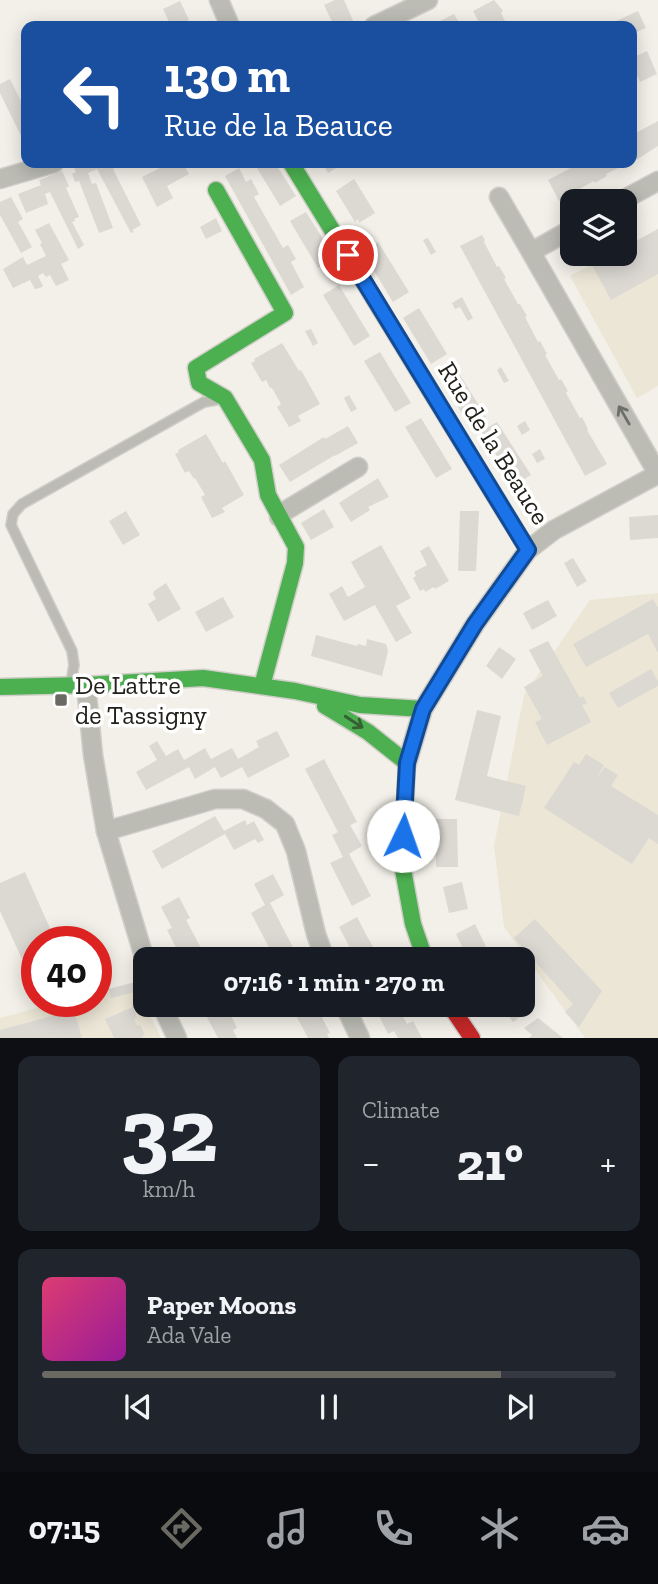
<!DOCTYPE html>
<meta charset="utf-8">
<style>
body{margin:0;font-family:"Zilla Slab",serif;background:#20242c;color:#f1f3f6;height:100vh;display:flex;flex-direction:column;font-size:26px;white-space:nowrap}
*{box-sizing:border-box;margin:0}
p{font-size:23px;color:#9ea1a6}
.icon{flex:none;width:38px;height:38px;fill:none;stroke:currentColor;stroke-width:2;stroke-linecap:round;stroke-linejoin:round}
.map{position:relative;height:1038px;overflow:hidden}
.details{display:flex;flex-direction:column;gap:18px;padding:18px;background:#0d0f14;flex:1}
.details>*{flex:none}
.banner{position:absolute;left:21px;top:21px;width:616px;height:147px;border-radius:14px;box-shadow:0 4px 18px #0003;background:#1a4fa0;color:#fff;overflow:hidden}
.tools{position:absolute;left:560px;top:189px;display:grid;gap:14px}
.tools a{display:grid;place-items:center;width:77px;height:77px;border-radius:14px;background:#171b24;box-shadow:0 4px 18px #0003;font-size:35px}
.speed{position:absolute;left:21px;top:926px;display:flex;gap:14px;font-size:35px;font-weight:700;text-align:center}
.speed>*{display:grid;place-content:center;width:91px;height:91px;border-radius:50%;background:#171b24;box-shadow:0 4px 18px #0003;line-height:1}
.speed .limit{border:10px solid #d22;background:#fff;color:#111}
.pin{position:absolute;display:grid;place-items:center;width:60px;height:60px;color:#fff;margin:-30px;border:4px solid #fff;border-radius:50%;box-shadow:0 2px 7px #0007}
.me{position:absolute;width:77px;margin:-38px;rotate:3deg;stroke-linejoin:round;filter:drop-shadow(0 0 5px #0008)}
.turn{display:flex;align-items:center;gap:24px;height:147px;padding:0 28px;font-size:32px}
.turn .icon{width:91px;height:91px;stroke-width:2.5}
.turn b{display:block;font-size:49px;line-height:60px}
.big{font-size:52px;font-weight:800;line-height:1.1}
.details .widget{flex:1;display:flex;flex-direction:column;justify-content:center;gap:10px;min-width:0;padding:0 24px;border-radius:14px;background:#20242c}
.details .dial{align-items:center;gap:0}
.dial b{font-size:91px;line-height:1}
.song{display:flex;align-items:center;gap:21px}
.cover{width:84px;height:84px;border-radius:10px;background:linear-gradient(135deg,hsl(340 70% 55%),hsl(300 70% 35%))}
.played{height:7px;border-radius:4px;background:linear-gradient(90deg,#6a6962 80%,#363941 80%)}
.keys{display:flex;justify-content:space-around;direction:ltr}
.heat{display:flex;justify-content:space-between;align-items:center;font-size:38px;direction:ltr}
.details .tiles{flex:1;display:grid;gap:18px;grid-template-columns:1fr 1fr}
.widget:last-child{grid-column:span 2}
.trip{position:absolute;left:133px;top:947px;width:402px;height:70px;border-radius:14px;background:#171b24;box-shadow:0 4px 18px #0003;font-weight:800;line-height:70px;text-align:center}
.tab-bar{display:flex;height:112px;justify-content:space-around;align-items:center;background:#090b0e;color:#9ea1a6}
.tab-bar .icon{width:49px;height:49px}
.tab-bar .active{color:#6a6962}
.tab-bar b{font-size:32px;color:#f1f3f6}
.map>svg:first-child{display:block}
.built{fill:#ebe6d6}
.building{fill:#dcd9d3}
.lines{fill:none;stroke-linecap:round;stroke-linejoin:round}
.lane-casing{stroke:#d0cec8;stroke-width:12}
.street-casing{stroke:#d0cec8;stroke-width:21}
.fast-casing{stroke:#d0cec8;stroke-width:19}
.jam-casing{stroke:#d0cec8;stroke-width:19}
.lane{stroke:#bcbcb5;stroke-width:9}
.street{stroke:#bcbcb5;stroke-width:18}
.fast{stroke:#4caf50;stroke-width:16}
.jam{stroke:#c62828;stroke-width:16}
.oneway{stroke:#6e6e68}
.oneway2{stroke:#346032}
.route-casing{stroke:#114b97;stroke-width:18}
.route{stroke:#1a73e8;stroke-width:12}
.poi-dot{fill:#6a6962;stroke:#fff;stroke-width:2.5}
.labels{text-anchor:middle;stroke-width:7;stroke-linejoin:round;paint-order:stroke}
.street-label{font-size:26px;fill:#21201a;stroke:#fff}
.poi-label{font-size:26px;fill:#21201a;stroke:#fff;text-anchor:start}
</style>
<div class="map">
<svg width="658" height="1038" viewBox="0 0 658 1038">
<rect width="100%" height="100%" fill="#f2f0e8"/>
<!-- built -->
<g class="built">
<polygon points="658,229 658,386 637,398 570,276 612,254 625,254 625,247"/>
<polygon points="658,593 658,1038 585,1038 504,927 494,846 524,695 590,600"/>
<polygon points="136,982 148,1011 161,1038 0,1038 0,1018 63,1001 96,1001 96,992"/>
</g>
<!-- building -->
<g class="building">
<polygon points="335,0 344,0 354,23 348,26 334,26 324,5"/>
<polygon points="494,0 503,11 501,13 506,23 501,26 481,26 473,11"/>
<polygon points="180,1 189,20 175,26 171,26 163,9"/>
<polygon points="638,11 646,28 632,34 632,26 616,26 614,22"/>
<polygon points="454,14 461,26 438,26 436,23"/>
<polygon points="647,51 657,74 640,82 632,64 632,58"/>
<polygon points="10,79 26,111 26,146 0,93 0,84"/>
<polygon points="658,121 658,146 633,162 632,135"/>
<polygon points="85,163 120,163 121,165 113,169 141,225 132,230 134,232 131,233 97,169 88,173 92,184 96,183 113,228 99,233 79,181 75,182 72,174 76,172 74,167"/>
<polygon points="170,163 183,163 189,174 167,186 173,198 157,207 142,177"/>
<polygon points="254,163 275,163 296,196 280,206"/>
<polygon points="322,163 344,163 328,173"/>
<polygon points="580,163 628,163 606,174 607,176 595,183 594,181 568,195 569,197 559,201 548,180"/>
<polygon points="239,168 246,182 251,179 259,194 254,197 283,248 288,245 296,259 291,262 304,287 291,295 225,176"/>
<polygon points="62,171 69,186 66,188 79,217 74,219 75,221 72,222 84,245 78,249 50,192 45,194 48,204 26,213 18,194 41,185 39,180"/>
<polygon points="354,179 375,213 359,223 358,219 355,222 336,191"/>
<polygon points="11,197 23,219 18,222 32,247 21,253 0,215 0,202"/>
<polygon points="306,212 335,258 318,268 290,221"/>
<polygon points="216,218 222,231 206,239 200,227"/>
<polygon points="49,223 69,260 61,264 69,280 56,286 50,275 46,277 43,273 38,276 43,286 40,288 35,289 30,280 13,288 3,269 23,257 27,265 46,256 40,244 42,243 35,230"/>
<polygon points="658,229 658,274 611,300 592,265 612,254 625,254 625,247"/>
<polygon points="482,235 485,240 484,242 497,267 499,266 506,278 504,279 518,304 520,304 527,316 525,317 538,342 540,341 547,354 545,355 559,380 561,379 568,391 566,393 580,418 582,417 588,429 587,430 607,464 585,476 460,246"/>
<polygon points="428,238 436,252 431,255 423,240"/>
<polygon points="378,242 409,292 393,302 362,251"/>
<polygon points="339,285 370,336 354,346 323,295"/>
<polygon points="462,297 473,318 468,321 460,307 455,309 452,303"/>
<polygon points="419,308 447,354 431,364 403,318"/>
<polygon points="311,329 318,343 313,346 305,331"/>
<polygon points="282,343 299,371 301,370 320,404 298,416 301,421 289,427 277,407 281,404 272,388 270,388 266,380 262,382 251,363 255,361 254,359"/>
<polygon points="380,352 411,403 395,412 364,361"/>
<polygon points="501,367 509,381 504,383 497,370"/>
<polygon points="457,370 486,417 470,426 441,380"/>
<polygon points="349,395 357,409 351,412 344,398"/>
<polygon points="421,418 452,469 436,478 405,427"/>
<polygon points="525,421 530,430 522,435 517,426"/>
<polygon points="497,422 531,475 515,485 481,431"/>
<polygon points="348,426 358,443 335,456 335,455 290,482 279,465 324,437 325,439"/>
<polygon points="206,434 223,463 225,461 244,495 222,508 225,512 212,518 201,497 205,495 195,478 194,479 189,471 185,473 175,454 179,452 178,450"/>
<polygon points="540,449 545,459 537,463 532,454"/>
<polygon points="378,478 389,497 368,507 370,510 351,522 339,503"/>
<polygon points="324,509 334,527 311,540 301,523"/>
<polygon points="126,511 140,535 123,545 109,521"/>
<polygon points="460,511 479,511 476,571 458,571"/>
<polygon points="658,515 658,538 630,540 629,517"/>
<polygon points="381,545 411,598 396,606 412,633 396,642 375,605 344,621 329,594 342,586 348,597 365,587 351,562"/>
<polygon points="429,546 449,581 435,589 434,587 425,592 424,589 420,591 413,578 416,576 414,572 427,565 420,551"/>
<polygon points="573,558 587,581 577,587 564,563"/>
<polygon points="166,583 181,609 158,622 148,604 156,599 153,594 154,591"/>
<polygon points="223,597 234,617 206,632 195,612"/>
<polygon points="653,599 658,608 658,653 648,634 586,667 573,644"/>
<polygon points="548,600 557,616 532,630 523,613"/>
<polygon points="316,635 357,646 358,644 366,646 367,639 386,644 388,651 382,676 311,656"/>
<polygon points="548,641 580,698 583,696 587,703 582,705 591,722 547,745 535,722 542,719 524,687 543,676 529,650"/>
<polygon points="499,647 516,659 502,679 486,666"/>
<polygon points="651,669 658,681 658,686 618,708 609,693"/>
<polygon points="477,710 501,716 487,776 526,786 519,816 455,800"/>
<polygon points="277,731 290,756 248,778 242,767 221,778 215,767 195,779 189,767 146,790 136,772 157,760 149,746 157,741 166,756 178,749 184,760 205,748 211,759 232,748 238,759 259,747 256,741"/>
<polygon points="586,754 604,765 596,779 605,767 618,775 611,786 658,815 658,844 649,838 632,864 544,808 574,762 579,765"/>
<polygon points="324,759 357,822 350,825 362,846 349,854 371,896 352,906 330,863 343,857 332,835 338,832 305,769"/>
<polygon points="215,816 224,831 245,820 247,825 254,821 264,840 258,843 255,839 234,850 225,834 162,869 152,851"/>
<polygon points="436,819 457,819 458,867 436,867"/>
<polygon points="25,872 56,942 37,942 37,952 22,959 0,911 0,883"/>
<polygon points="273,874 284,895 270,903 299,959 275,959 251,913 265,905 254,884"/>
<polygon points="462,882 468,909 449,913 443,887"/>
<polygon points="179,897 190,918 186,920 207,959 182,959 167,930 172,928 161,907"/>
<polygon points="357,917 368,938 380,959 356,959 339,927"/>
<polygon points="535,919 602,991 579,1027 565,1012 573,1004 514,938"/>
<polygon points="475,924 488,951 492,949 497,959 468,959 456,934"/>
<polygon points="136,982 139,991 111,998 109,989"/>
<polygon points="523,1001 530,1010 513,1022 500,1004 523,1004"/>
<polygon points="200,1004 225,1004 237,1028 233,1030 237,1038 218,1038"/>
<polygon points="290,1004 323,1004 325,1008 319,1012 330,1033 327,1034 329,1038 308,1038"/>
<polygon points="373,1004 396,1004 407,1024 413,1021 422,1038 398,1038 394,1031 388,1034"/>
<polygon points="133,1007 137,1018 134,1019 137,1026 140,1025 145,1035 142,1036 143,1038 114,1038 105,1019"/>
<polygon points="74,1010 82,1038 0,1038 0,1030"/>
<polygon points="538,1018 563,1038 529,1038 532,1035 524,1028"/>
</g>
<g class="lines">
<!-- lane casing -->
<g class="lane-casing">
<polyline id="lane" points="71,682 74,665 72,651 11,525 13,514 22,504 204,402 216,400"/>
</g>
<!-- street casing -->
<g class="street-casing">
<g id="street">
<polyline points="219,0 230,26"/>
<polyline points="374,26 428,0"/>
<polyline points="0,179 54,163"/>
<polyline points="499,197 531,252"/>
<polyline points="621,201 658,181"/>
<polyline points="572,229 531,252 658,474"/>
<polyline points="279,517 285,511 358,467"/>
<polyline points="86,685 93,755 106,831 145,960"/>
<polyline points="407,763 423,709 475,624 528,550 554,530 658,474"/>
<polyline points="106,831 215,799 243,799 266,809 285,824 296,851 316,934 325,959"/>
<polyline points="161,1004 177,1038"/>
<polyline points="344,1004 360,1038"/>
</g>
</g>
<!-- fast casing -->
<g class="fast-casing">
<g id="fast">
<polyline points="291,163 528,550"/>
<polyline points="216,190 285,313 196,368 199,383 225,398 262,460 268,495 296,547 295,563 262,686"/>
<polyline points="0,687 86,685 203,678 295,691 360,705 423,709"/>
<polyline points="325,706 368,732 407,763 402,864 413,924 425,959"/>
</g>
</g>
<!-- jam casing -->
<g class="jam-casing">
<polyline id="jam" points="449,1004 472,1038"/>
</g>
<!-- lane -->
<use href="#lane" class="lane"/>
<!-- street -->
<use href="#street" class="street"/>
<!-- fast -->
<use href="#fast" class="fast"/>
<!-- jam -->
<use href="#jam" class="jam"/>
</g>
<!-- one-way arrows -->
<defs><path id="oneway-shaft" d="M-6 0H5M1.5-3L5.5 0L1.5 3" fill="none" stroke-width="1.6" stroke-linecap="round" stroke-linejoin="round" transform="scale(1.75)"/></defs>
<use class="oneway" href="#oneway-shaft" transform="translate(624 415) rotate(-120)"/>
<use class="oneway2" href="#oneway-shaft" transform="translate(354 722) rotate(33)"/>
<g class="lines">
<!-- route casing -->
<g class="route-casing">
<polyline id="route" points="348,255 528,550 475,624 423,709 407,763 403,836"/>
</g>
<!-- route -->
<use href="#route" class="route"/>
</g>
<!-- markers -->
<rect class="poi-dot" x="54" y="693" width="14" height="14" rx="3.5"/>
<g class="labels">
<!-- street labels -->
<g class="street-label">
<text transform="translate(494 443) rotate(58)" y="9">Rue de la Beauce</text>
</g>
<!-- poi labels -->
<g class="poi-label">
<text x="75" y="694">De Lattre<tspan x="75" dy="30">de Tassigny</tspan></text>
</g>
</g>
</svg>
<div class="tools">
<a><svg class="icon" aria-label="layers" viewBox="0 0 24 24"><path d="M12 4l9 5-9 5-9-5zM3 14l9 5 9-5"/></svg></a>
</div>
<div class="speed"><div class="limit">40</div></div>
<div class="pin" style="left:348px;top:255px;background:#d93025"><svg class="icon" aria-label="arrive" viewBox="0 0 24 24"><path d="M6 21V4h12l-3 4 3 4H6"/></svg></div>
<svg class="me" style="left:403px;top:836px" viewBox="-20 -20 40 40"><circle r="19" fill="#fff"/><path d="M0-13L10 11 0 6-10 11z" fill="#1a73e8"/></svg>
<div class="trip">07:16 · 1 min · 270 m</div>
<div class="banner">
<div class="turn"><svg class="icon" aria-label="left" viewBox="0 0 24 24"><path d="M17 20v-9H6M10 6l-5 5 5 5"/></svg><div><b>130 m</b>Rue de la Beauce</div></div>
</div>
</div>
<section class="details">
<div class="tiles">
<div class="widget dial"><b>32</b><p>km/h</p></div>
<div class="widget"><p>Climate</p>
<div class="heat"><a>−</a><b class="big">21°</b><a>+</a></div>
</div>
<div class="widget">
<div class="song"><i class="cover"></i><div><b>Paper Moons</b><p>Ada Vale</p></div></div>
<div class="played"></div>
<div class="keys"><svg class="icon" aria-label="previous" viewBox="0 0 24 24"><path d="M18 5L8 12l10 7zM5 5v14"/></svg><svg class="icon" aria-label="pause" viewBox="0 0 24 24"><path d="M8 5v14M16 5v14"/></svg><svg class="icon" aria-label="next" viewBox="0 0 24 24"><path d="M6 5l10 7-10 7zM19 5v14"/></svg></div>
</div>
</div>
</section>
<nav class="tab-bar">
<b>07:15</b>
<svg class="icon active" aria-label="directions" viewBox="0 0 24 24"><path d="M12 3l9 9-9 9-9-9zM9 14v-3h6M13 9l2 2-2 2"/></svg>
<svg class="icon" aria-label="music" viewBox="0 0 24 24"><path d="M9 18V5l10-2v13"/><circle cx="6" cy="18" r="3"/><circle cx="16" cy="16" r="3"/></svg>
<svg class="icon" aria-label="phone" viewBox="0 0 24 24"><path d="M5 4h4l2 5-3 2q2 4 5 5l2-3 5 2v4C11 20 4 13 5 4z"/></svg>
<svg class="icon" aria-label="climate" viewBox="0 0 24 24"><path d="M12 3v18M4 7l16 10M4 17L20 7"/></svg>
<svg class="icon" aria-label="car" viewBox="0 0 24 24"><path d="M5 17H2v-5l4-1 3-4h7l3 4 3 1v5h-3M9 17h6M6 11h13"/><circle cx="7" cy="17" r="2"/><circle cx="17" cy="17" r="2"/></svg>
</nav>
